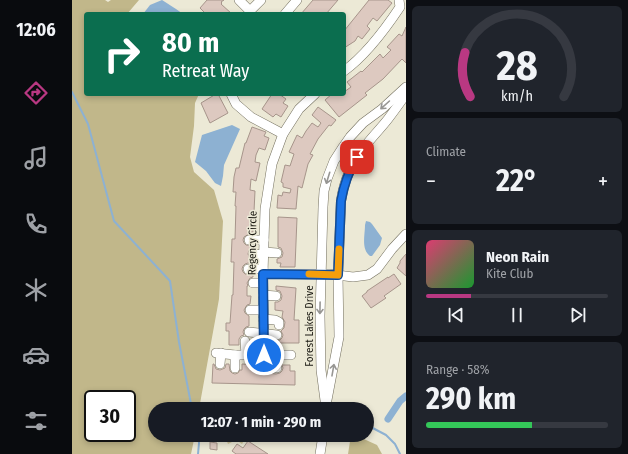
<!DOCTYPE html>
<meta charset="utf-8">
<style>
body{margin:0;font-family:"Fira Sans Condensed",sans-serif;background:#20242c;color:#f1f3f6;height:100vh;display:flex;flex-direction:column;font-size:15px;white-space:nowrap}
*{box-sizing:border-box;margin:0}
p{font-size:13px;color:#9ea1a6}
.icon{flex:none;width:22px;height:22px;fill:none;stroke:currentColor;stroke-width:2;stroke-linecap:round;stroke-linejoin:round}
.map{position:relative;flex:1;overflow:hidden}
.drawer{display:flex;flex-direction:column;gap:6px;padding:6px;background:#0d0f14;width:222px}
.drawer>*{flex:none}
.banner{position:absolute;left:12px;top:12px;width:262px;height:84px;border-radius:4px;box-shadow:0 2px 6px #0003;background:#0b6e4f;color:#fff;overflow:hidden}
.speed{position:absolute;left:12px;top:390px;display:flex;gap:8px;font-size:20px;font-weight:700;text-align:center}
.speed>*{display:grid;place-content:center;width:52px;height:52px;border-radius:50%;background:#171b24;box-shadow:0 2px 6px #0003;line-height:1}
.speed .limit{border:2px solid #111;border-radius:6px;background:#fff;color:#111}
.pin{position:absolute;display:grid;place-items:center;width:34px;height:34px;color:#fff;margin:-17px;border-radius:8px;box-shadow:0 2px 6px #0006}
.me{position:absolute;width:44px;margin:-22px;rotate:0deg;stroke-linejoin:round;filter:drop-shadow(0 0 3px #0008)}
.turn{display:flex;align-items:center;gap:14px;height:84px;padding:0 12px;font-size:18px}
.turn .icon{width:52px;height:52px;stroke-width:2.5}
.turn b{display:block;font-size:28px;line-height:34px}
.big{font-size:30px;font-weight:700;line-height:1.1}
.drawer .tile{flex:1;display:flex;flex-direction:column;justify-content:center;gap:6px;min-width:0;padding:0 14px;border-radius:6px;background:#20242c}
.drawer .dial{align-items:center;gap:0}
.dial svg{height:104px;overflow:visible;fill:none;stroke:#363941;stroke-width:7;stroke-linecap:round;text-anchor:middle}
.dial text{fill:#f1f3f6;stroke:none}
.song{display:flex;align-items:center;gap:12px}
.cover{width:48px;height:48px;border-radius:6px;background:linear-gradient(135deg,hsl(340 70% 55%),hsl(130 70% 35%))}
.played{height:4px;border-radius:2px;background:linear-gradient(90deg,#b93882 25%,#363941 25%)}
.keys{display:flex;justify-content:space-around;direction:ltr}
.heat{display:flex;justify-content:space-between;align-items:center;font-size:22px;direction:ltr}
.charge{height:6px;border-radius:3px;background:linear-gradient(90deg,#34c759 58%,#363941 0)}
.trip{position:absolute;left:76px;top:402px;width:226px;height:40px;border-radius:20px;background:#171b24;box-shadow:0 2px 6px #0003;font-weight:700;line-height:40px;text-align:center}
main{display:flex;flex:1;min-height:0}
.menu{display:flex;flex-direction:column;width:72px;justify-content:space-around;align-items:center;background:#090b0e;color:#9ea1a6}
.menu .icon{width:28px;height:28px}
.menu .selected{color:#b93882}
.menu b{font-size:18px;color:#f1f3f6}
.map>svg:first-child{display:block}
.green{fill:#d0c69a}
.forest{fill:#c1b78a;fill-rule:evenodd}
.water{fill:#8db1d2}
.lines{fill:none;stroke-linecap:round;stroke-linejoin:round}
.stream{stroke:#8db1d2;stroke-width:2}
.canal{stroke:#8db1d2;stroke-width:7}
.building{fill:#ddc9c0;stroke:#a7958b}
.minor-casing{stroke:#736f5e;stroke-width:10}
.minor{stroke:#fff;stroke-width:9}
.oneway{stroke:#979693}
.route-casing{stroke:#114b97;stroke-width:10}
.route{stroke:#1a73e8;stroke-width:7}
.slow{stroke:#f59e0b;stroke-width:7}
.labels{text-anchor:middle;stroke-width:3;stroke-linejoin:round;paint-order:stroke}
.street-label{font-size:11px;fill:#17160f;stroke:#ece9d6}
</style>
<main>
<nav class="menu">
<b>12:06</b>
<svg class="icon selected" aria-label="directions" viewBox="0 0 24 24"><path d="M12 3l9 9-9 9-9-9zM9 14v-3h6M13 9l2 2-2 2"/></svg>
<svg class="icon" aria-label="music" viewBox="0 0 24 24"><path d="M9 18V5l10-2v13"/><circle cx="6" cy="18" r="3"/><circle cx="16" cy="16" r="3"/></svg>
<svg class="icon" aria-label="phone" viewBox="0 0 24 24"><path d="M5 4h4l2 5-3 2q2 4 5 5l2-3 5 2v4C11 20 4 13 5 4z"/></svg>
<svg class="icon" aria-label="climate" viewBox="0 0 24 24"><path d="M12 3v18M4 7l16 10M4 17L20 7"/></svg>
<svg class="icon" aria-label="car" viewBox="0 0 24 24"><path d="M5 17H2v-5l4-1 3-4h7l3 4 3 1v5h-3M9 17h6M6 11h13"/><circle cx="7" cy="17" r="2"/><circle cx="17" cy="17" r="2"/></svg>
<svg class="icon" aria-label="filters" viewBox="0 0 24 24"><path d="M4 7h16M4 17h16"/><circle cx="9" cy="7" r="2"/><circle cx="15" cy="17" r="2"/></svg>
</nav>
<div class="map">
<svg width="334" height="454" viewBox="0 0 334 454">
<rect width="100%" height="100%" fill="#ece9d6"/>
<!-- green -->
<polygon class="green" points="160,435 175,435 170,444 164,440 156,444 154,439"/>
<!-- forest -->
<g class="forest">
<path d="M 0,0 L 33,0 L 36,2 L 39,0 L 67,0 L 55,14 L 14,14 L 14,94 L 127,94 L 123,103 L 122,126 L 118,157 L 122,172 L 142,190 L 151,221 L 147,299 L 127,409 L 83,409 L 83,435 L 123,435 L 119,454 L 0,454 ZM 21,399 L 55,399 L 55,433 L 21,433 Z"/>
<polygon points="279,435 283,435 305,445 310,454 276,454"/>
</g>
<!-- water -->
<g class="water">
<polygon points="90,0 104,9 111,14 71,14 78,5"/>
<polygon points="160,125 168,129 152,165 151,176 149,186 143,183 134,171 123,162 130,135"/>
<path d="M 294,221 L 298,222 L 300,224 L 310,238 L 308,245 L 300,256 L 298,256 C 289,249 293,235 293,225 Z"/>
<path d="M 185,435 L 202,435 C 195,442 193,442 184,441 Z"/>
</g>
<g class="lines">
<!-- stream -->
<g class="stream">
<polyline points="0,92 16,124 42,221 98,281 107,342 120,409"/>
<polyline points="295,425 314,435 323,444 328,454"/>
<polyline points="126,435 127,443 126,454"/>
</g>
<!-- canal -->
<polyline class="canal" points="316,419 328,401 334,396"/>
</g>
<!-- building -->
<g class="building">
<polygon points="135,0 152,0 149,2 150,3 149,4 160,14 134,14 128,8"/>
<polygon points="241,0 266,0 254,14 229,14"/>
<polygon points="297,0 316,0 320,3 305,21 301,18 295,26 298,29 290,39 286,36 283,41 272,48 272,31"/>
<polygon points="334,27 334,63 330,59 311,79 293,93 295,95 267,117 253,100 260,94 272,94 272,92 279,87 275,82 289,71 290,72 308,54 311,58 319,50 315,47 327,34 330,36"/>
<polygon points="144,94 146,94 156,113 138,123 129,103"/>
<polygon points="200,94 207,94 214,99 211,103 216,106 209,117 204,114 201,117 190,109"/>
<polygon points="246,107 264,120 259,126 257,125 246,139 238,154 241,155 236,164 230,188 226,186 224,209 205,208 206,195 210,196 211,192 218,193 219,189 211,187 211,183 209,182 213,165 218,166 222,154 217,152 225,135 230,138 234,131 240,123 246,127 249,123 240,115"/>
<polygon points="180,127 194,132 192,136 197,138 193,150 187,148 184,155 183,162 188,163 184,181 179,179 178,190 183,191 181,232 177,232 177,234 172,237 171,240 172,243 174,245 182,246 182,248 177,250 176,254 178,259 181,260 181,263 176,263 173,264 171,266 170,269 171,272 173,274 181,275 181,277 178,278 175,283 176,286 175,286 175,296 179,296 178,304 175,305 172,310 173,313 177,316 177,326 174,327 172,329 171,332 172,335 169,336 167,339 167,345 157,345 157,331 154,331 154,323 158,323 160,295 161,295 162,262 159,262 160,239 163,239 164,206 163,206 164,192 161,192 162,177 164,168 167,168 173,143 174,143"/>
<polygon points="206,217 225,218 223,267 208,267 209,263 205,263 205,259 210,257 211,253 209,248 206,247"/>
<polygon points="334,254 334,276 325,268 328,263 328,261"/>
<polygon points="322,274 329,284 312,296 314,298 299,308 290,296 295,292 295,291 316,277 316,278"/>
<polygon points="204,286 224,288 222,320 227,320 227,343 205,343 205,341 208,340 210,338 211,335 209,331 212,328 213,322 210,317 211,311 203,310 203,302 206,302 209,300 210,296 208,291 204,290"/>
<polygon points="141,364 142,364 144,369 148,370 153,368 154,364 157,364 158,371 160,373 163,374 166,373 168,370 170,370 170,364 188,365 188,371 192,371 196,373 204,374 208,373 210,371 211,368 210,365 218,365 218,371 223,371 223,385 140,383"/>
<polygon points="176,441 196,454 164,454 160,451 165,444 171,448"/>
<polygon points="138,442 145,443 145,450 138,449"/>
</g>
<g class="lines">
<!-- minor casing -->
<g class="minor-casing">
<g id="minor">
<polyline points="167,0 178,11 189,0"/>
<polyline points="213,14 225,0"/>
<path d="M 272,71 C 293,56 314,28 328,7 L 327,0"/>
<polyline points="159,94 164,104 179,117 211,134"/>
<polyline points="177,240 192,240"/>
<polyline points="192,252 205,253"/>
<polyline points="182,254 192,255"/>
<polyline points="176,269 191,269"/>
<polyline points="191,274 257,274 281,277 296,275 305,269 320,249 334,234"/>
<polyline points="181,283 191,283"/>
<polyline points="191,295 204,296"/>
<polyline points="178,310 191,310"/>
<polyline points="191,319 203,320 207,322 207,325"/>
<polyline points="177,332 205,335"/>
<polyline points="173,341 174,355"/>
<polyline points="144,353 163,355 219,355"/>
<polyline points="192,355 191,274 193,209 200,164 211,134 227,109 243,94"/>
<polyline points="197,355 197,367 205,368"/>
<polyline points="148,364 149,353"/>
<polyline points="163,368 163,355"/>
<path d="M 255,400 L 267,337 L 266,275 L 269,201 C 272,180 280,162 294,145 C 301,136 309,128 316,119 C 322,111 328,103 334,94"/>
<polyline points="254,408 249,370 248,316 251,207 252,191 255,179 262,161 271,147 278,137 291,123 310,109 334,87"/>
<polyline points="248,454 251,435"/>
</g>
</g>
<!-- minor -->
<use href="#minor" class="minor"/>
</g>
<!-- one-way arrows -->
<defs><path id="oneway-shaft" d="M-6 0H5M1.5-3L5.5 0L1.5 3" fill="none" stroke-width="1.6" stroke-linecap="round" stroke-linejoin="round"/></defs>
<g class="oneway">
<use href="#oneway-shaft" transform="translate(313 105) rotate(138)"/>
<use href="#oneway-shaft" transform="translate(256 178) rotate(107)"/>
<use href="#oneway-shaft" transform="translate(248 308) rotate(91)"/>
<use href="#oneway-shaft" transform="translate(261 370) rotate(-80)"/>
</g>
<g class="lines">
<!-- route casing -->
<g class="route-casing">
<path id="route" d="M 192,355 L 191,274 L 266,275 L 269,201 C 272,184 276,173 285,157"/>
</g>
<!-- route -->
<use href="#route" class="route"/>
<!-- slow -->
<polyline class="slow" points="237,274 266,275 267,249"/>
</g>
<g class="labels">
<!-- street labels -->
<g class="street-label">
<text transform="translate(180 243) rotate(-89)" y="4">Regency Circle</text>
<text transform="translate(237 326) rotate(-90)" y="4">Forest Lakes Drive</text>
</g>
</g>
</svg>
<div class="speed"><div class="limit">30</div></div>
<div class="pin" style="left:285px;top:157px;background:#d93025"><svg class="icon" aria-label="arrive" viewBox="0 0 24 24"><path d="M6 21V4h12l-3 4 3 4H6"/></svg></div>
<svg class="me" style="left:192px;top:355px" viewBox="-20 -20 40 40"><circle r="17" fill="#1a73e8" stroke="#fff" stroke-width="3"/><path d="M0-11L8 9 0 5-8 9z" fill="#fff"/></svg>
<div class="trip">12:07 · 1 min · 290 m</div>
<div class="banner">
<div class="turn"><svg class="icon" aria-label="right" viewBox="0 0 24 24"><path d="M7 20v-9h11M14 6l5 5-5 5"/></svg><div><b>80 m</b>Retreat Way</div></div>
</div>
</div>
<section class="drawer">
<div class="tile dial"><svg viewBox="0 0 100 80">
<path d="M14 69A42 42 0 1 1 86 69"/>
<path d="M14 69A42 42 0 0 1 10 35" stroke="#b93882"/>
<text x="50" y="56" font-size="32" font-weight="700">28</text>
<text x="50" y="72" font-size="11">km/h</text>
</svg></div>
<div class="tile"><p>Climate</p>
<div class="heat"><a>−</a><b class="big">22°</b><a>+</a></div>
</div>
<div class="tile">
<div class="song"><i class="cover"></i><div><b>Neon Rain</b><p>Kite Club</p></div></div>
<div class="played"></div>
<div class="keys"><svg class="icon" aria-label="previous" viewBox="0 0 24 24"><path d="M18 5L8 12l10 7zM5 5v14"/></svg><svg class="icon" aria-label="pause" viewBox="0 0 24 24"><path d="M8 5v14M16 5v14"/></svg><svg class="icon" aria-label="next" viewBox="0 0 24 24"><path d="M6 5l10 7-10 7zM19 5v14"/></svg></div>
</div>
<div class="tile"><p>Range · 58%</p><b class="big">290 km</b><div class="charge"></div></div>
</section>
</main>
